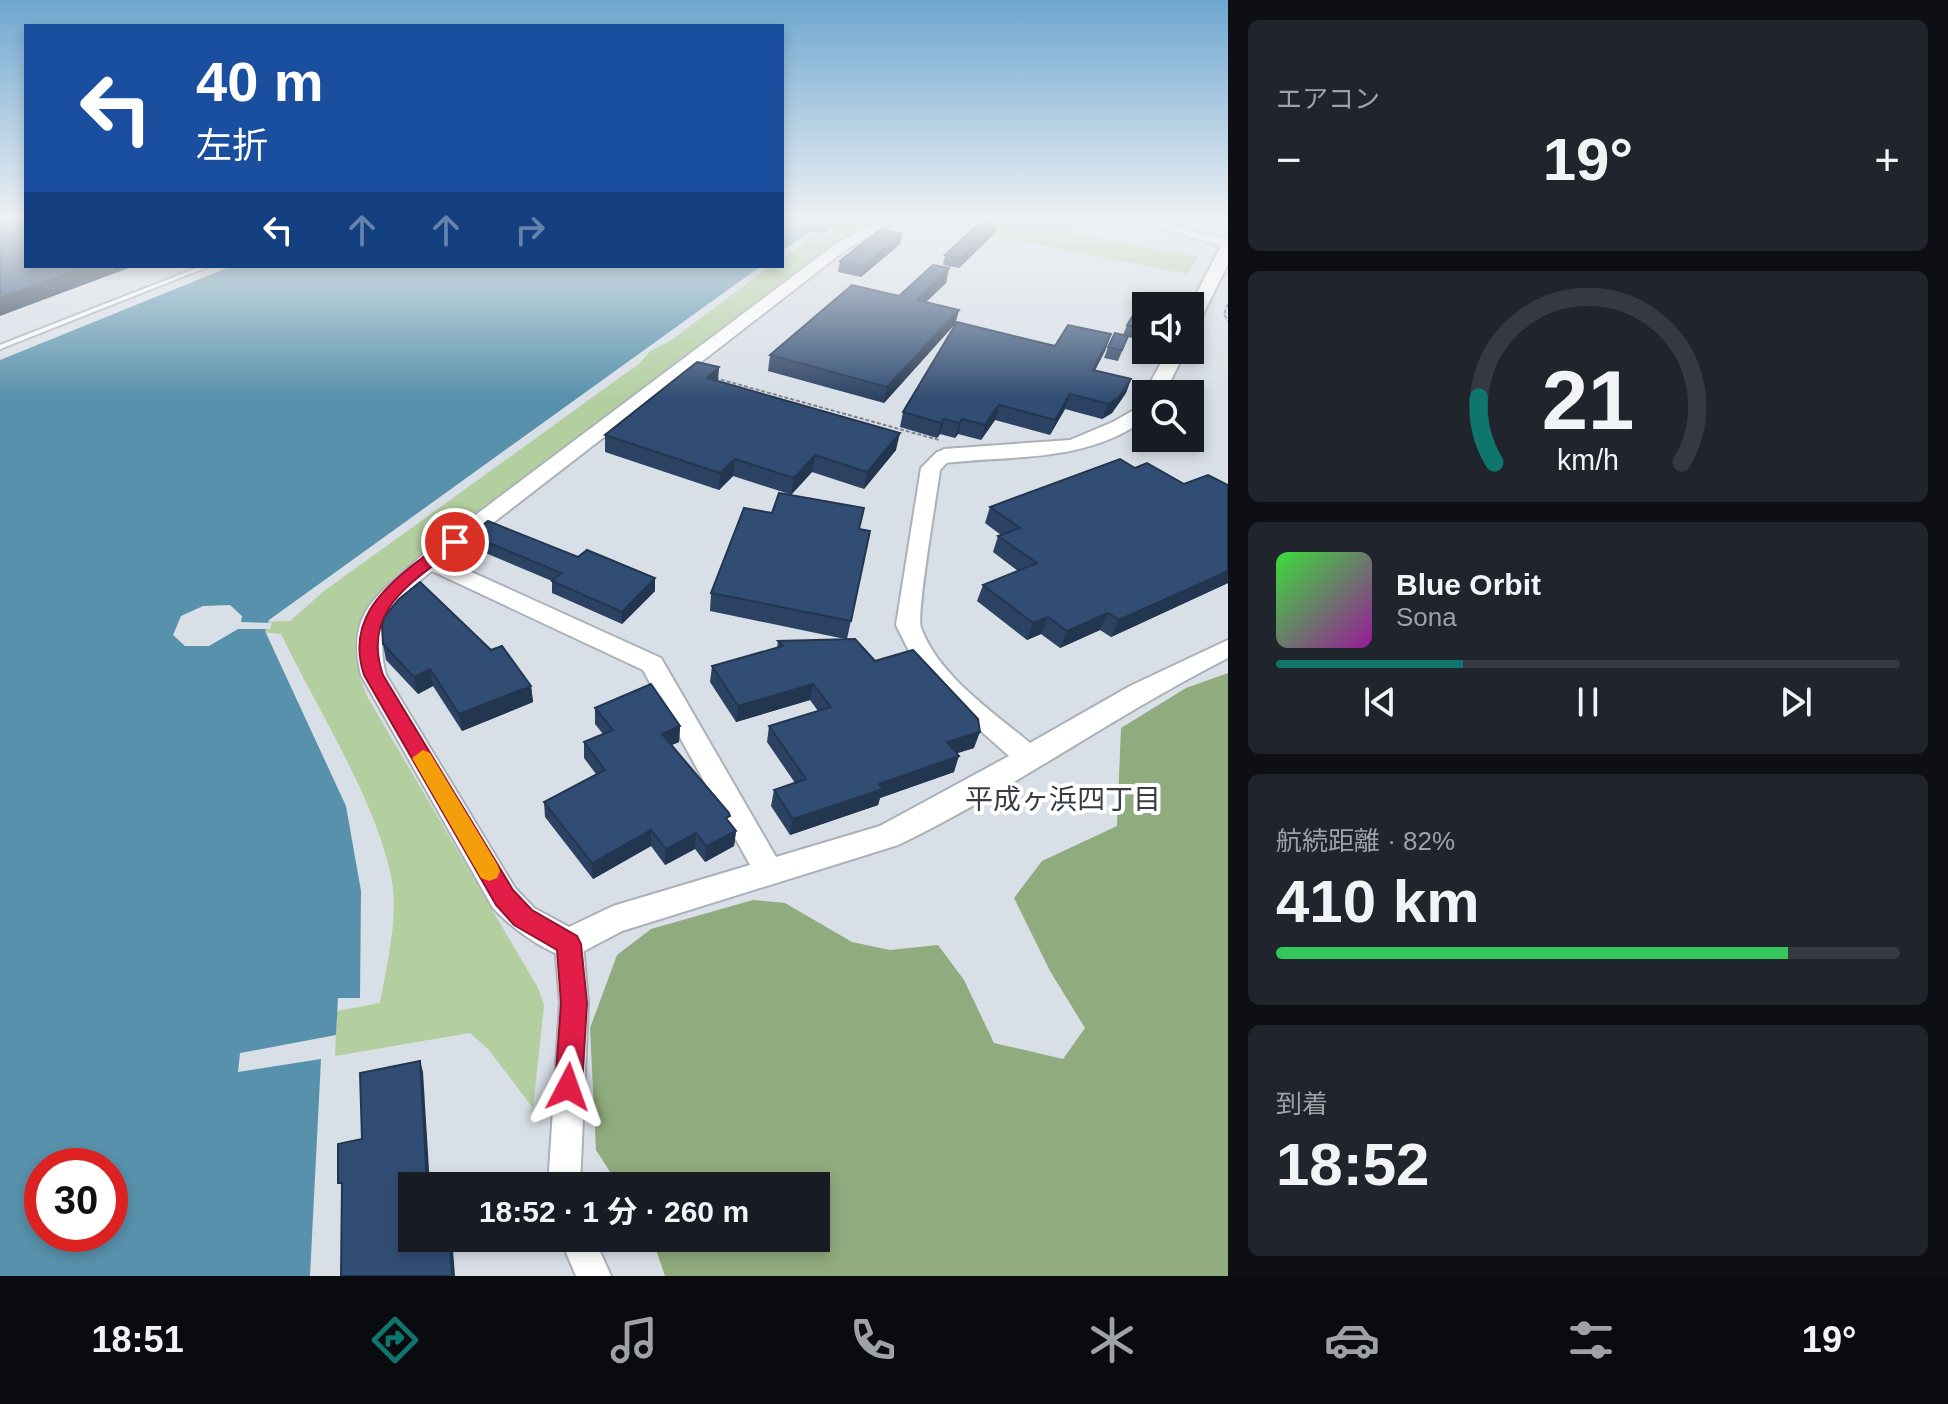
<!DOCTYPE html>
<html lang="ja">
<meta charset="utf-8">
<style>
body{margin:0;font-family:Helvetica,"Noto Sans JP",sans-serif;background:#20242c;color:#f1f3f6;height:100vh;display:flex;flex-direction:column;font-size:30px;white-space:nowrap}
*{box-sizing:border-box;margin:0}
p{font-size:26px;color:#9ea1a6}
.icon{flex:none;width:44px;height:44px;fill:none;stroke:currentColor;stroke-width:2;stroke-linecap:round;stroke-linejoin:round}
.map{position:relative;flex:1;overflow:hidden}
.drawer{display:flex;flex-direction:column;gap:20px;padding:20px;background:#0d0f14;width:720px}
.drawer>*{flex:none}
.guide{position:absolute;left:24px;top:24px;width:760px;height:244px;border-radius:0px;box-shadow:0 4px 12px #0003;background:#1a4fa0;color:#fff;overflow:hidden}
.tools{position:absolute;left:1132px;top:292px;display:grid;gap:16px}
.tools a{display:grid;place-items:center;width:72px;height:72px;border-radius:0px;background:#171b24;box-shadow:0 4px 12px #0003;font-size:40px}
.speed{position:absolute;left:24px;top:1148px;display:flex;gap:16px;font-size:40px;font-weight:700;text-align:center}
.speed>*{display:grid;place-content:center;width:104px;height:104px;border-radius:50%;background:#171b24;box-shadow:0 4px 12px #0003;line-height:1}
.speed .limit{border:12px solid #d22;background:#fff;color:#111}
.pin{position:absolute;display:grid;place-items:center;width:68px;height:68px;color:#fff;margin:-34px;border:4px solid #fff;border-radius:50%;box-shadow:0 2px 8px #0007}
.me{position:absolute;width:88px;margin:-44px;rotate:4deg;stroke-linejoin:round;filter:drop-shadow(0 0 6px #0008)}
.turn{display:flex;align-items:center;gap:28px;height:168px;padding:0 40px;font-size:36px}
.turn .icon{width:104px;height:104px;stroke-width:2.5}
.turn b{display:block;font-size:56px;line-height:68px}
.lanes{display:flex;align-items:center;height:76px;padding:0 40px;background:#0003;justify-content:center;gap:40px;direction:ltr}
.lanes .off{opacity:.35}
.big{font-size:60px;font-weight:700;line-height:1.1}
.drawer .tile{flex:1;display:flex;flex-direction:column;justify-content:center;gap:12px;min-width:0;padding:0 28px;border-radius:12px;background:#20242c}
.drawer .dial{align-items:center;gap:0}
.dial svg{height:208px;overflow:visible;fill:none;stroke:#363941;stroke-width:7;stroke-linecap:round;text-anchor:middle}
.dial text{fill:#f1f3f6;stroke:none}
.song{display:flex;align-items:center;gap:24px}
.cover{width:96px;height:96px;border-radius:12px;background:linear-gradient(135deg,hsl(120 70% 55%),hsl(300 70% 35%))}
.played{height:8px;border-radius:4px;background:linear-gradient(90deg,#0f766e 30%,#363941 30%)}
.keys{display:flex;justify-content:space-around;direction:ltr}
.heat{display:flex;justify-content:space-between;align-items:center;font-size:44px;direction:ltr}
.charge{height:12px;border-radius:6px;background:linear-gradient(90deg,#34c759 82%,#363941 0)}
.trip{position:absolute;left:398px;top:1172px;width:432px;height:80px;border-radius:0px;background:#171b24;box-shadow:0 4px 12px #0003;font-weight:700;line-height:80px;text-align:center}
.tabs{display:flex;height:128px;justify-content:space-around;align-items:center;background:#090b0e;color:#9ea1a6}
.tabs .icon{width:56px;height:56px}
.tabs .on{color:#0f766e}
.tabs b{font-size:36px;color:#f1f3f6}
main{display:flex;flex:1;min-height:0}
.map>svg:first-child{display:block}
.green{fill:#b3cfa0}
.forest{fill:#90ab7d}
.water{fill:#5891ab;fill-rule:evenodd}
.pier{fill:#d9dfe7}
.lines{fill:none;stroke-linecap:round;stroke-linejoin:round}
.service-casing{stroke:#abb1b9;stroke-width:4}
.minor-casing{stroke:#abb1b9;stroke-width:4}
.tertiary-casing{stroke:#abb1b9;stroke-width:4}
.secondary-casing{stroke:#abb1b9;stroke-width:4}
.path{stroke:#81858a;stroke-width:2;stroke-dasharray:4 2;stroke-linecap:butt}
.service{fill:#fff;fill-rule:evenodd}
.minor{fill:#fff;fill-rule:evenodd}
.tertiary{fill:#fff;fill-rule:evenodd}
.secondary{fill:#fff;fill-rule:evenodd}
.wall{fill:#2b4263}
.shaded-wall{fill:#233650}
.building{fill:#324d73;stroke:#233650;stroke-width:2}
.route{fill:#e11d48;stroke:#92132f;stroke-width:2}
.slow{fill:#f59e0b}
.labels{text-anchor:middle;stroke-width:8;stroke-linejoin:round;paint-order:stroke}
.neighbourhood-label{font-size:28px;fill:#383d44;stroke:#fff}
</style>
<main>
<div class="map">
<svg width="1228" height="1276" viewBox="0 0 1228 1276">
<rect width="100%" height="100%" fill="#d9dfe7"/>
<!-- green -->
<g class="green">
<path d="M 840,221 L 875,221 C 825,249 782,284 736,318 C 666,372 596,427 524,479 C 485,508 394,567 370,605 C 349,636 353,663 367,696 L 538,988 L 544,1005 L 533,1108 L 488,1049 L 470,1033 L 335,1056 L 337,1011 L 380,1003 C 387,964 398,920 392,881 C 378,803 316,707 281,634 L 239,630 L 244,622 L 290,621 L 324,591 L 640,363 L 650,351 L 670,341 L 761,273 L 773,266 L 782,266 L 782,259 L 815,236 L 829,234 Z"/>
<polygon points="919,221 1082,221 1073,234 1199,257 1187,274"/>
</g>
<!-- forest -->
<polygon class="forest" points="1228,673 1228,1276 665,1276 652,1238 816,1238 816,1186 619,1186 596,1150 590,1028 617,955 651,929 753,900 785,903 852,942 890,950 938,945 964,980 994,1043 1063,1059 1085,1028 1050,971 1014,898 1042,861 1117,826 1121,728 1186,688"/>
<!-- water -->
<g class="water">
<polygon points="782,221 840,221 823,234 810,231 782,251"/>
<path d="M 232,266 L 761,266 L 269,620 L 265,631 L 346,806 L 361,891 L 360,998 L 338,998 L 336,1035 L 240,1053 L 238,1072 L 321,1059 L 310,1276 L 0,1276 L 0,360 ZM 42,1166 L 110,1166 L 110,1234 L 42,1234 Z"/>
</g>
<!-- pier -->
<polygon class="pier" points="230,605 242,616 241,622 272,623 270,629 238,629 209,646 185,646 173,635 181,616 203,606"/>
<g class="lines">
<!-- service casing -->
<g class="service-casing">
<polygon id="service" points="202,266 210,266 0,349 0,345"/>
</g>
<!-- minor casing -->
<g class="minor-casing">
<g id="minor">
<polygon points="569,932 579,935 583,944 588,1003 580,1186 548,1186 560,1003 555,944 559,935"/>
<polygon points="560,1238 594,1238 611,1276 576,1276"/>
</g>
</g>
<!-- tertiary casing -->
<g class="tertiary-casing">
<g id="tertiary">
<path d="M 878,221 L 893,221 L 847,249 L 445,560 L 661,658 L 776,857 L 880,826 L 1009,756 L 954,707 L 915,663 L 896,625 L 921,468 L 937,452 L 944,450 L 953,456 L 940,470 C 937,494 916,614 921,628 C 939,676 993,712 1030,743 L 1130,686 L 1228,640 L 1228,658 C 1115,715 1012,790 898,845 L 622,931 L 569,959 C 540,948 514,930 493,908 L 361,675 C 345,610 381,594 421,556 L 837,243 ZM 432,571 L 643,670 L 750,865 L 613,906 L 569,927 L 534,908 L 515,888 L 386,675 C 373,627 395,599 432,571 Z"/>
<polygon points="1137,221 1156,221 1228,240 1228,248"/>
</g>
</g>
<!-- secondary casing -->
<g class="secondary-casing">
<g id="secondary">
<polygon points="1228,243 1228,264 1199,322 1190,327 1190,306 1220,248"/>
<polygon points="1168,350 1186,350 1164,394 1146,394 1146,397 1144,394"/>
<path d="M 1146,403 L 1146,419 C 1085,463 1015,455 944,463 L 933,456 L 944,449 L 1070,440 L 1113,422 Z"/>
</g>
</g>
<!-- path -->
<g class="path">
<polyline points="1228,304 1224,314 1228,321"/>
<polyline points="715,378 939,440"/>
</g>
<!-- service -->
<use href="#service" class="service"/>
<!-- minor -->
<use href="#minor" class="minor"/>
<!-- tertiary -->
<use href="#tertiary" class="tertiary"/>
<!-- secondary -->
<use href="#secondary" class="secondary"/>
</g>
<!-- wall -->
<g class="wall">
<polygon points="995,233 959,268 943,265 945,255"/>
<polygon points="902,234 900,244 861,277 838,272 840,261"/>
<polygon points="949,268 946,283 926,302 959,310 955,324 884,403 768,371 770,355 899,296"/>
<polygon points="1146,306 1146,341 1128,337 1118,361 1104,358 1108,347 1123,335 1127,325"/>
<polygon points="1055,346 1106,349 1095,370 1131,379 1126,393 1112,413 1102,419 1065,409 1050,435 995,420 981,440 958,434 955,438 940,434 937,438 900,427 903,412"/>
<polygon points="719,367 718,381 896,450 864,489 812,472 791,495 859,529 870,531 847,639 875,661 974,748 957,753 954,772 880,798 878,805 790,835 771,806 774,790 795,783 767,742 769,726 818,711 810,700 736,722 710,682 712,666 777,648 778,641 845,639 710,611 711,593 772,513 789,494 733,476 719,490 605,452 605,435"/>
<polygon points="1135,468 1184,484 1228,485 1228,583 1111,637 1100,630 1060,648 1041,634 1027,640 977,601 983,585 1018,571 993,552 998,536 1001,535 985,523 990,507"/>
<polygon points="470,535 578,557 655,578 655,591 622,624 552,593 552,581 471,547"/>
<polygon points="383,644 491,650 531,686 533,702 462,731 433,686 418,694 386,660"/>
<polygon points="595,708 680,726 679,742 671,745 736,831 734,846 705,862 695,849 665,865 651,846 593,879 545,817 544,802 596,774 584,758 584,742 603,734 595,724"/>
</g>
<!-- shaded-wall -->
<g class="shaded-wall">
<polygon points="998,224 995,233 959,268 962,258"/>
<polygon points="902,234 900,244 861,277 863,266"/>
<polygon points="90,266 134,266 0,316 0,298"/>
<polygon points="949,268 946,283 913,314 917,300"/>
<polygon points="959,310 955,324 884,403 887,387"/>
<polygon points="1111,334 1106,349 1088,384 1093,370"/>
<polygon points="719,367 717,383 707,378"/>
<polygon points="1131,379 1126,393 1112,413 1102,419 1108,404"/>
<polygon points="1070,394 1065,409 1050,435 1055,420"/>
<polygon points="999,405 995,420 981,440 985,425"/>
<polygon points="944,419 940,434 937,438 941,423"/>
<polygon points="962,419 958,434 955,438 959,423"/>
<polygon points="900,433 896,450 864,489 867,472"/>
<polygon points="815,455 812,472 791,495 794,478"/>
<polygon points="735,459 733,476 719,490 720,473"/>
<polygon points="1228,571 1228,583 1111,637 1119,620"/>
<polygon points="655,578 655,591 622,624 622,612"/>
<polygon points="1108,613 1100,630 1060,648 1067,631"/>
<polygon points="1048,617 1041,634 1027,640 1033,623"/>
<polygon points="430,669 433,686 418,694 414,677"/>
<polygon points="813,684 810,700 736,722 738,706"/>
<polygon points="531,686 533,702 462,731 459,714"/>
<polygon points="680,726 679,742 661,750 662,734"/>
<polygon points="980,732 974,748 942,758 947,742"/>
<polygon points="959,756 954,772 880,798 878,805 790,835 793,819 879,784"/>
<polygon points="651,830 651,846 593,879 592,863"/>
<polygon points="736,831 734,846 705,862 706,846"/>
<polygon points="696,833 695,849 665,865 666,849"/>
<polygon points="420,1061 423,1072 430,1186 427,1183"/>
<polygon points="450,1241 453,1250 455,1276 452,1276"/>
</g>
<!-- building -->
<g class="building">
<polygon points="0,221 26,221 26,266 90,266 0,298"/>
<polygon points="982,221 995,221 998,224 962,258 945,255"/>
<polygon points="881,229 902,234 863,266 840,261"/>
<polygon points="933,265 949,268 917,300 959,310 887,387 770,355 852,285 899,296"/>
<polygon points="1140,304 1151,306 1146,306 1146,329 1127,325"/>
<polygon points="957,322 1055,346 1068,325 1111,334 1093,370 1131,379 1118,398 1108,404 1070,394 1055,420 999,405 985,425 962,419 959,423 944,419 941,423 903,412"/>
<polygon points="1115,333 1128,336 1122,350 1108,347"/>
<polygon points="697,362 719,367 707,378 900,433 867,472 815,455 794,478 735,459 720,473 605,435"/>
<polygon points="1120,459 1135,468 1147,463 1184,484 1208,475 1228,485 1228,571 1119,620 1108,613 1067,631 1048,617 1033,623 983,585 1037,563 998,536 1020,528 990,507"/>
<polygon points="779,493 864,508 859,529 870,531 851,621 711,593 744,508 772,513"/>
<polygon points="488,521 578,557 587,550 655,578 622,612 552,581 561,573 470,535"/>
<polygon points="420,582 491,650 502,646 531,686 459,714 430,669 414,677 383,644 382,626 384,617 399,599"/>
<polygon points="855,639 875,661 913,650 978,719 980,732 947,742 959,756 879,784 883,789 793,819 774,790 806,779 769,726 831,707 813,684 738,706 712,666 783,646 778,641"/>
<polygon points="651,684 680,726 662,734 729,813 730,816 726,818 736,831 706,846 696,833 666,849 651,830 592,863 544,802 605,770 584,742 613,730 595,708"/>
<polygon points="420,1061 427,1183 440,1180 441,1186 412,1186 412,1238 444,1238 444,1242 450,1241 452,1276 341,1276 342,1183 338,1183 338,1144 362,1139 360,1073"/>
</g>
<!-- sky -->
<linearGradient id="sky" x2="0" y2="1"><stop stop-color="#6ea6d0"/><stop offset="0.55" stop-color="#eef1f4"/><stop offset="1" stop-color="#eef1f4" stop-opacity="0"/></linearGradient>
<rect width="1228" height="399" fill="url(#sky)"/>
<!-- route -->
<path class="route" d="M 455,537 L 463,542 L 460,545 C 415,581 360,608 383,675 L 513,890 L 532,910 L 577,936 L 581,944 L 587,1003 L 582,1087 L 578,1097 L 568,1101 L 559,1097 L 555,1087 L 561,1003 L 557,950 L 514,925 L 496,905 L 364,675 C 347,623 379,591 418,561 C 429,553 441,541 455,537 Z"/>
<!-- slow -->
<polygon class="slow" points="423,750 430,753 497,864 500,871 497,878 489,881 481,878 412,758"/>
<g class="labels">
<!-- neighbourhood labels -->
<g class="neighbourhood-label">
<text x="1063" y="809">平成ヶ浜四丁目</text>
</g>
</g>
</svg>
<div class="tools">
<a><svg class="icon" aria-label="sound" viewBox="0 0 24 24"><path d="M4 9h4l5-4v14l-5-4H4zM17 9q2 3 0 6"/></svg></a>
<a><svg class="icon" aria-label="search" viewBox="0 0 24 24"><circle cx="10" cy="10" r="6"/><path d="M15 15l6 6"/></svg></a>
</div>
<div class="speed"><div class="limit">30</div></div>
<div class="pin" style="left:455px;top:542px;background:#d93025"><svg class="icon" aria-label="arrive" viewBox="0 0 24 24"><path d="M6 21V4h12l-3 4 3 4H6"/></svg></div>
<svg class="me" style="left:568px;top:1087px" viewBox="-20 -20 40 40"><path d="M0-17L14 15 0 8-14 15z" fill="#e11d48" stroke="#fff" stroke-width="4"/></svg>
<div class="trip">18:52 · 1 分 · 260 m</div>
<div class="guide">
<div class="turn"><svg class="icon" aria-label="left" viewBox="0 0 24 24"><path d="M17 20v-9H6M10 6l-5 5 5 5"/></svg><div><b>40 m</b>左折</div></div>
<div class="lanes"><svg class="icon" aria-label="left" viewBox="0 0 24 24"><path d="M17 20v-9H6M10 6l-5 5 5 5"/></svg><svg class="icon off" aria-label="ahead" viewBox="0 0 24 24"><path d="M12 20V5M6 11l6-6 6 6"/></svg><svg class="icon off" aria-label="ahead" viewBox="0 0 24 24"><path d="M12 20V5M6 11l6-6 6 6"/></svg><svg class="icon off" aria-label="right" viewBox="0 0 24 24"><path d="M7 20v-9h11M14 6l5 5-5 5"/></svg></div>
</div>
</div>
<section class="drawer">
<div class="tile"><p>エアコン</p>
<div class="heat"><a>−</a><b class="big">19°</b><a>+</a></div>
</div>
<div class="tile dial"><svg viewBox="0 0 100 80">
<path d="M14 69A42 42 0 1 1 86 69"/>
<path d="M14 69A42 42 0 0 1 8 44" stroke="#0f766e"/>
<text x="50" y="56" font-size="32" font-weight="700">21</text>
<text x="50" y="72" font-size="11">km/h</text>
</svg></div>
<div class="tile">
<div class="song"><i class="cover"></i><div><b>Blue Orbit</b><p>Sona</p></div></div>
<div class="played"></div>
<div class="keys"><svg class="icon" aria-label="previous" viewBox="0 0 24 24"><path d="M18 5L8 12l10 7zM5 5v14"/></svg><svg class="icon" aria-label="pause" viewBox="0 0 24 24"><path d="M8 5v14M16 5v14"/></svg><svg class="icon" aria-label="next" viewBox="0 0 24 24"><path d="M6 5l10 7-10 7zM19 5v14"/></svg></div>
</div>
<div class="tile"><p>航続距離 · 82%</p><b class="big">410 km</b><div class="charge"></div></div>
<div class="tile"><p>到着</p><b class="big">18:52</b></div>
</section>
</main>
<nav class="tabs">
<b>18:51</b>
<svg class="icon on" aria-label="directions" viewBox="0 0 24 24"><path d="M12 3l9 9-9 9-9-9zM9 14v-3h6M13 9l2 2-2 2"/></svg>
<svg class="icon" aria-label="music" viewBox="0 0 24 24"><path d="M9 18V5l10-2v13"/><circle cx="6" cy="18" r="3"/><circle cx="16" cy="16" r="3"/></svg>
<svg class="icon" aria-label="phone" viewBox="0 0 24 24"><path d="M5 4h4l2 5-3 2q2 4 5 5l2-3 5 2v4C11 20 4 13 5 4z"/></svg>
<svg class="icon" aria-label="climate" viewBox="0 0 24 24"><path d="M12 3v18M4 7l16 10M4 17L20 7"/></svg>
<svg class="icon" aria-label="car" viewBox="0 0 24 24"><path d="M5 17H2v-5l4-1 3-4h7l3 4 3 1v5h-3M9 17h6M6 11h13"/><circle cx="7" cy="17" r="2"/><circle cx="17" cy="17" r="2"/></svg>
<svg class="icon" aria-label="filters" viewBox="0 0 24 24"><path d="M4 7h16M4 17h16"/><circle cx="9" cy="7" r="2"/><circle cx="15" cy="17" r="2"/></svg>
<b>19°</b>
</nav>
